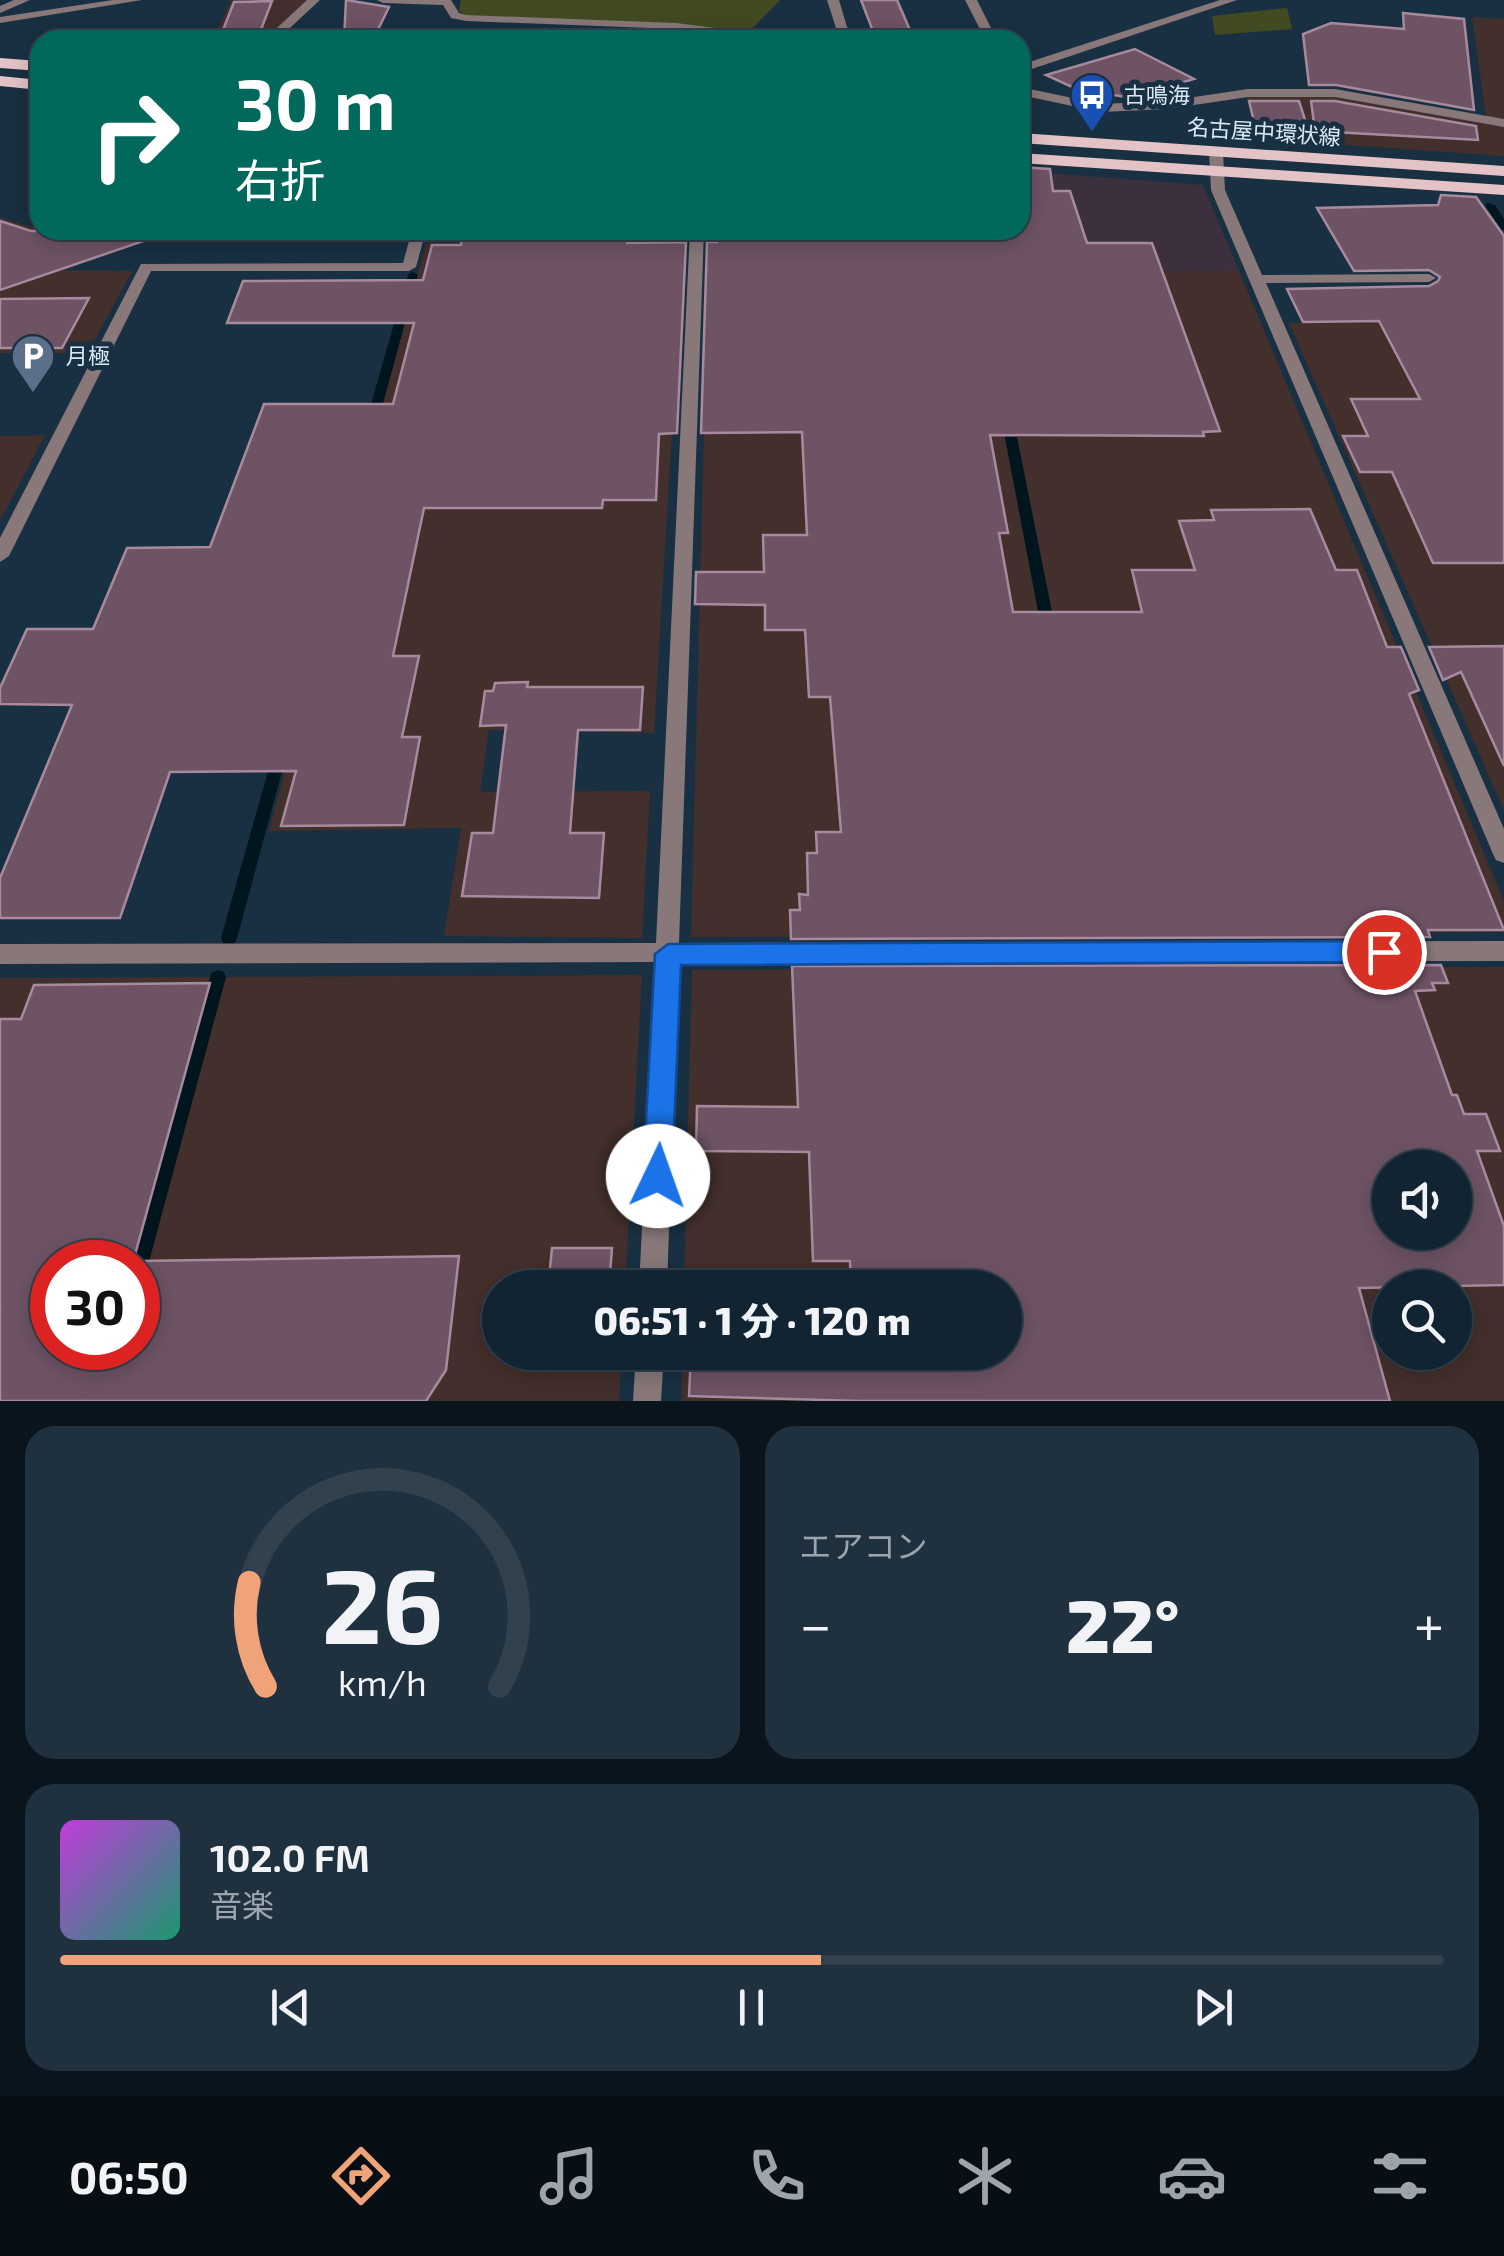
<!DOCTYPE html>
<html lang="ja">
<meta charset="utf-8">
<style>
body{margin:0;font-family:"Exo 2","Noto Sans JP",sans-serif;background:#1f303e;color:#f1f3f6;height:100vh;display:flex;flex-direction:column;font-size:38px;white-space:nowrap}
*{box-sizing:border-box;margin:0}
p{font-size:32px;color:#9ca4ac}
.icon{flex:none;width:55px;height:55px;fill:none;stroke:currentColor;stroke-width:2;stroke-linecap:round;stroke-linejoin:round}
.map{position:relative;height:1401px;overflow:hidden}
.drawer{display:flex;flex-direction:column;gap:25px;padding:25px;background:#0a141c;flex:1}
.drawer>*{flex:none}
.top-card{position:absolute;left:30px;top:30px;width:1000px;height:210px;border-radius:30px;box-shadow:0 5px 25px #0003,0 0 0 2px #31414d;background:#00695c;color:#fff;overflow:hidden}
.fabs{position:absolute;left:1372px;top:1150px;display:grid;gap:20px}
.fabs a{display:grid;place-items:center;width:100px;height:100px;border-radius:50%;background:#122432;box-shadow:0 5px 25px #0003,0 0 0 2px #31414d;font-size:50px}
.speed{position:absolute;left:30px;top:1240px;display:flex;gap:20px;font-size:50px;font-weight:700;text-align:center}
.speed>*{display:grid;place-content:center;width:130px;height:130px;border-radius:50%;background:#122432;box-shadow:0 5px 25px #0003,0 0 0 2px #31414d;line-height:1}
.speed .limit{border:15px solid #d22;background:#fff;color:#111}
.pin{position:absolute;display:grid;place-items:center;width:85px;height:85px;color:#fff;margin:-42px;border:5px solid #fff;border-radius:50%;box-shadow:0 2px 10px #0007}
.me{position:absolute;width:110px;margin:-55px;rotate:3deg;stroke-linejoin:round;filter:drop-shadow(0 0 8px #0008)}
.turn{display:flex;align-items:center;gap:35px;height:210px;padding:0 40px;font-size:45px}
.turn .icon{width:130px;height:130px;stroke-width:2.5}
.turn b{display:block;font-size:70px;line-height:85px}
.big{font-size:75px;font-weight:800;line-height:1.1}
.drawer .tile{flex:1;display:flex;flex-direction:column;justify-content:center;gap:15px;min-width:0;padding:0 35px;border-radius:30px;background:#1f303e}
.drawer .dial{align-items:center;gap:0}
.dial svg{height:260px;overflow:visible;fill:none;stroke:#31414d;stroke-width:7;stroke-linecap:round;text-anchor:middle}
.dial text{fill:#f1f3f6;stroke:none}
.song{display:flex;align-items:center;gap:30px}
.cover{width:120px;height:120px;border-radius:15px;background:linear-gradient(135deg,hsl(290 70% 55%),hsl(160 70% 35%))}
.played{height:10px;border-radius:5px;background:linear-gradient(90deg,#f0a279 55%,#31414d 55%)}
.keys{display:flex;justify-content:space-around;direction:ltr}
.heat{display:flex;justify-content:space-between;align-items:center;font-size:55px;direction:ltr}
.drawer .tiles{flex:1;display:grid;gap:25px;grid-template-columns:1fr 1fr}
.tile:last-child{grid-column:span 2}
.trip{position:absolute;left:482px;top:1270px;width:540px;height:100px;border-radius:50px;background:#122432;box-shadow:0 5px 25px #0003,0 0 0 2px #31414d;font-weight:800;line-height:100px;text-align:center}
.dock{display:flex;height:160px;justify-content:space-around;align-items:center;background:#070e14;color:#9ca4ac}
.dock .icon{width:70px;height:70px}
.dock .active{color:#f0a279}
.dock b{font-size:45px;color:#f1f3f6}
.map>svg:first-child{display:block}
.commercial{fill:#3d303e}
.industrial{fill:#432f2c;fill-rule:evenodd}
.green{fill:#424a21}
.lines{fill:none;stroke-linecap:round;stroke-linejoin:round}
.stream{fill:#00151e;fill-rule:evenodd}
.building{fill:#6e5365;stroke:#a78a9d;stroke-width:2.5;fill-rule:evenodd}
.service{fill:#88787a;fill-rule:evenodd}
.minor{fill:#88787a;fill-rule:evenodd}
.tertiary{fill:#88787a;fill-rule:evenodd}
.primary{fill:#e3c3c6;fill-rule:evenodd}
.route{fill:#1a73e8;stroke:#114b97;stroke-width:2.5}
.labels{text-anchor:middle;stroke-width:10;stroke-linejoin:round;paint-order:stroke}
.far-poi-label{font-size:22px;fill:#dae8f4;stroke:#183042;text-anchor:start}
.far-street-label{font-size:22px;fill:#dae8f4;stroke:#183042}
</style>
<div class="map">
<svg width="1504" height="1401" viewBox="0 0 1504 1401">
<rect width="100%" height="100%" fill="#183042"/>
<!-- commercial -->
<polygon class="commercial" points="1020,171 1203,185 1239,271 981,272 1020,230"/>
<!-- industrial -->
<g class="industrial">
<polygon points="231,0 309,0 266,40 213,40"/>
<polygon points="1472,17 1504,19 1504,121 1486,117"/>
<polygon points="1333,95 1504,125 1504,156 1258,139 1247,96"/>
<polygon points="0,218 33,227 40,225 40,230 72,230 51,270 132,271 88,353 0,353"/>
<polygon points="683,242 654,733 489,730 480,792 650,791 642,938 444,936 461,828 269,831 426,243"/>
<polygon points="1239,271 1504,901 1504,932 1110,935 981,272"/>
<polygon points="975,272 1104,935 691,937 708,275"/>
<polygon points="1504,321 1504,810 1289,323"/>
<polygon points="45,435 0,521 0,436"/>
<path d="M 1504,967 L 1504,1401 L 681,1401 L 682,1353 L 1005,1352 L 1005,1288 L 684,1287 L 692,970 ZM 1390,1168 L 1455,1168 L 1455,1232 L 1390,1232 ZM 1390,1288 L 1455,1288 L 1455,1352 L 1390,1352 Z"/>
<path d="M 642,975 L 625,1287 L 500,1288 L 500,1352 L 622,1353 L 619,1401 L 0,1401 L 0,978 ZM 52,1262 L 138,1262 L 138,1348 L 52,1348 Z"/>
</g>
<!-- green -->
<g class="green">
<polygon points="461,0 780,0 750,31 465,15 459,11"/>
<polygon points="1287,8 1292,29 1215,35 1212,16"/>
</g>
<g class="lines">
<!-- stream -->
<g class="stream">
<polygon points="1487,203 1495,205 1504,219 1504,230 1501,229 1485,205"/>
<polygon points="413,272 418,275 379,418 373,421 369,420 367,418 408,275"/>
<polygon points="1007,414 1013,417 1055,627 1048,632 1041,627 1001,417"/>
<polygon points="279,752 284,753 286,757 237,938 235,943 229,945 223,943 221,938 272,757 274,753"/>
<polygon points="218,970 224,972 226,977 147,1269 145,1275 138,1278 138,1262 131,1262 210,977 212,972"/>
</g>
</g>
<!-- building -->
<g class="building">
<polygon points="346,0 389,7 373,40 344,40"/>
<polygon points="861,0 897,0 913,37 876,39"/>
<polygon points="272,1 257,40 219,40 234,2"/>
<polygon points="1403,13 1464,19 1474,110 1336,85 1309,85 1303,34 1331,23 1404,29"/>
<polygon points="1135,49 1194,79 1131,98 1114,95 1100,100 1046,75"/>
<polygon points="1249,101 1299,101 1309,132 1256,130"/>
<polygon points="1311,101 1335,101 1476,126 1478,140 1315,131"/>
<polygon points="1020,167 1050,169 1053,191 1070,191 1087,243 1152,243 1220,431 1203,432 1204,436 990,435 1008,533 999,533 1013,612 1142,612 1132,570 1195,570 1179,521 1214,520 1211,510 1310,509 1336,570 1357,570 1387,647 1401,647 1419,690 1409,694 1504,930 1428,930 1430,937 791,939 790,910 800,910 799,894 808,895 807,853 817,853 816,832 841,832 830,697 809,697 805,630 765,630 765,605 695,604 696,572 764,572 763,535 807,535 802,432 701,433 707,242 717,242 717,230 1020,230"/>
<polygon points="1441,195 1476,197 1504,236 1504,563 1433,563 1392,472 1360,472 1343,436 1368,436 1351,399 1420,399 1379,321 1303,322 1287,289 1429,286 1438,281 1440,277 1429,270 1354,271 1317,208 1438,205"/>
<polygon points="0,221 31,231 156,230 158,236 0,290"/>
<polygon points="629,230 627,243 686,242 677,433 659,434 656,500 603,500 602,508 424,508 393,656 419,656 402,737 420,737 404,825 281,826 296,771 170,772 120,918 0,918 0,878 72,705 0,704 0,688 27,629 93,629 127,548 210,547 264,404 393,404 414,323 227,323 243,281 423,280 432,245 461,245 463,231"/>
<polygon points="89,298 62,348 0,348 0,299"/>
<polygon points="1504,646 1504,766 1461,672 1443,680 1429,647"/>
<polygon points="528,682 527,687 643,687 640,730 578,730 570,833 604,833 599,898 462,896 472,833 493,833 506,725 480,726 485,691 493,691 495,683"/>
<path d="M 1441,965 L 1448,983 L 1432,983 L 1435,990 L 1415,991 L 1452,1095 L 1457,1095 L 1464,1114 L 1486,1114 L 1500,1151 L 1477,1151 L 1504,1226 L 1504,1285 L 1359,1288 L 1390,1401 L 859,1401 L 689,1396 L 691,1353 L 1005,1352 L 1005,1288 L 851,1288 L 850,1261 L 813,1261 L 809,1152 L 696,1151 L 697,1106 L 798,1107 L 792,966 ZM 1390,1168 L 1455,1168 L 1455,1232 L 1390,1232 Z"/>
<polygon points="210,983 133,1262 52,1262 52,1348 138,1348 138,1261 459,1256 446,1370 426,1401 0,1401 0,1019 21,1019 34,985"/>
<polygon points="552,1248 612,1248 609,1288 548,1288"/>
</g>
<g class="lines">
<!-- service -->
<g class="service">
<polygon points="307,0 320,0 277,40 264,40"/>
<polygon points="827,0 839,0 847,27 860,40 847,40 836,28"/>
<polygon points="965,0 977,0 995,36 993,39 985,39"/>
</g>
<!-- minor -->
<g class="minor">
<polygon points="14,0 30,0 0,13 0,6"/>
<polygon points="377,0 451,0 459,13 466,15 676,23 777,36 783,40 751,40 676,29 466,21 451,18 443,5 383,3"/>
<polygon points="1220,0 1237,0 1020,73 1020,65"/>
<polygon points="1020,87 1101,104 1167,101 1248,89 1335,89 1504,119 1504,127 1335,97 1248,97 1167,109 1101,112 1020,95"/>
<polygon points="1216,148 1223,152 1225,190 1262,275 1429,274 1436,278 1429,282 1266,283 1504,829 1504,863 1496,860 1493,854 1211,190 1209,152"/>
<polygon points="412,230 426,230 416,267 409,271 151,271 9,556 0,562 0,538 141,264 403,263"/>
<polygon points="690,230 704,230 679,943 1504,941 1504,961 678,962 667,1288 639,1288 655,962 0,964 0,944 656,943"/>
<polygon points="636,1352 664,1352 661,1401 633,1401"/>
</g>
<!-- tertiary -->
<polygon class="tertiary" points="113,0 142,0 0,23 0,17"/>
<!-- primary -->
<g class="primary">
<polygon points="0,58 40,61 40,71 0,68"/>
<polygon points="0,76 40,80 40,90 0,86"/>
<polygon points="1020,133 1504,166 1504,176 1020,143"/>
<polygon points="1020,153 1504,185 1504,195 1020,163"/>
</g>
</g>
<!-- route -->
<polygon class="route" points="1384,941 1398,952 1384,962 681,965 672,1176 668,1186 658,1190 647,1186 643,1176 655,954 668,944"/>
<!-- icons -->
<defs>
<g id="bus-pin" transform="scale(2.25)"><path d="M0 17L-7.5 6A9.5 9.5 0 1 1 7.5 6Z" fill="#1a4fb4" stroke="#183042"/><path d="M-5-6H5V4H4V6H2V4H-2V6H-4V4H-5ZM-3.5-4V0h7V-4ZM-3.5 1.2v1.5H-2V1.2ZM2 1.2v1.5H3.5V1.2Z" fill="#fff"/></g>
<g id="parking-pin" transform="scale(2.25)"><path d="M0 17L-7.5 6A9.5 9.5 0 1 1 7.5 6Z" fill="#5c6f8a" stroke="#183042"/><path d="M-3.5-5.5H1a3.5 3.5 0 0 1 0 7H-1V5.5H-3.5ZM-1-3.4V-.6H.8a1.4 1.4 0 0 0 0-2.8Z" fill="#fff"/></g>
</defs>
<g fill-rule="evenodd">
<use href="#bus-pin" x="1092" y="95"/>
<use href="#parking-pin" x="33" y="356"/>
</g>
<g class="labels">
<!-- far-poi labels -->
<g class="far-poi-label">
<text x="1124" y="103">古鳴海</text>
<text x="66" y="364">月極</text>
</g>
<!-- far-street labels -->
<g class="far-street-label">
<text transform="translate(1264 132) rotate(4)" y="8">名古屋中環状線</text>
</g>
</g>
</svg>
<div class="fabs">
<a><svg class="icon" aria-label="sound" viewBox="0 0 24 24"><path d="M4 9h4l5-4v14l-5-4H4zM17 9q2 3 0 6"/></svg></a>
<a><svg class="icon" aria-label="search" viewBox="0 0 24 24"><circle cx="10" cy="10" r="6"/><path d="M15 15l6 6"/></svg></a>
</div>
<div class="speed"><div class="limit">30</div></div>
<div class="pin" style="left:1384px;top:952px;background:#d93025"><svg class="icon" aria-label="arrive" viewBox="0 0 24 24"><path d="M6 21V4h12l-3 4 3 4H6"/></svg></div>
<svg class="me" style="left:658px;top:1176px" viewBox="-20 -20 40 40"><circle r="19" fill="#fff"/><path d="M0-13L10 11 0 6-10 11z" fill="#1a73e8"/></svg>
<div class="trip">06:51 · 1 分 · 120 m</div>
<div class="top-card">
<div class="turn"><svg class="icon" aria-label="right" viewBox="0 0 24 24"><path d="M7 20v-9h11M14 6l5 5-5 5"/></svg><div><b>30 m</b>右折</div></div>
</div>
</div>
<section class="drawer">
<div class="tiles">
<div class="tile dial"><svg viewBox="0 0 100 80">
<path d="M14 69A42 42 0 1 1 86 69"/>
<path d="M14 69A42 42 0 0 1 9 37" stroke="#f0a279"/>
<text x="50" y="56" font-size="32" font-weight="700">26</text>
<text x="50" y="72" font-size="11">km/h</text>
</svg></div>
<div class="tile"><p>エアコン</p>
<div class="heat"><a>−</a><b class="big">22°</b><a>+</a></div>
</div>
<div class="tile">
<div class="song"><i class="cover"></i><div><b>102.0 FM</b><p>音楽</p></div></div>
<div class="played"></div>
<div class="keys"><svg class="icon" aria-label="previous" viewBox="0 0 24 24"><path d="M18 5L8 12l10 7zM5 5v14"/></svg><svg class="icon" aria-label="pause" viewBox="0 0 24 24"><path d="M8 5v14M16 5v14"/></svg><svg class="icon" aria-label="next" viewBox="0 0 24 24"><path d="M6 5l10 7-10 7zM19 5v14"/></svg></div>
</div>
</div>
</section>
<nav class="dock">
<b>06:50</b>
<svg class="icon active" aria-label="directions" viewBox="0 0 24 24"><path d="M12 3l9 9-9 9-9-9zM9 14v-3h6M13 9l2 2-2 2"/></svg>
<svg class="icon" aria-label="music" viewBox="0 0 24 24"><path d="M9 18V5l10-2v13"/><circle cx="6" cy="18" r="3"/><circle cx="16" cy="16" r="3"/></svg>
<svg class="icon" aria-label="phone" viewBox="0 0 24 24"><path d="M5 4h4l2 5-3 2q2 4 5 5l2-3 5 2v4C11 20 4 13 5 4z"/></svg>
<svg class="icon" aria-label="climate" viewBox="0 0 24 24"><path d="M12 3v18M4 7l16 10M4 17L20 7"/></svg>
<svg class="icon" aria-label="car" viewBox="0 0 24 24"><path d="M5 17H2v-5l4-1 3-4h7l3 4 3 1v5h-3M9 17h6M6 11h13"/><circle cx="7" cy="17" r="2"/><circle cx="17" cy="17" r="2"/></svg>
<svg class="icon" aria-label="filters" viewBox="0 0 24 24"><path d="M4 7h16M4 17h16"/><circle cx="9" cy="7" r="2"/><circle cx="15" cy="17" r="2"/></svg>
</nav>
